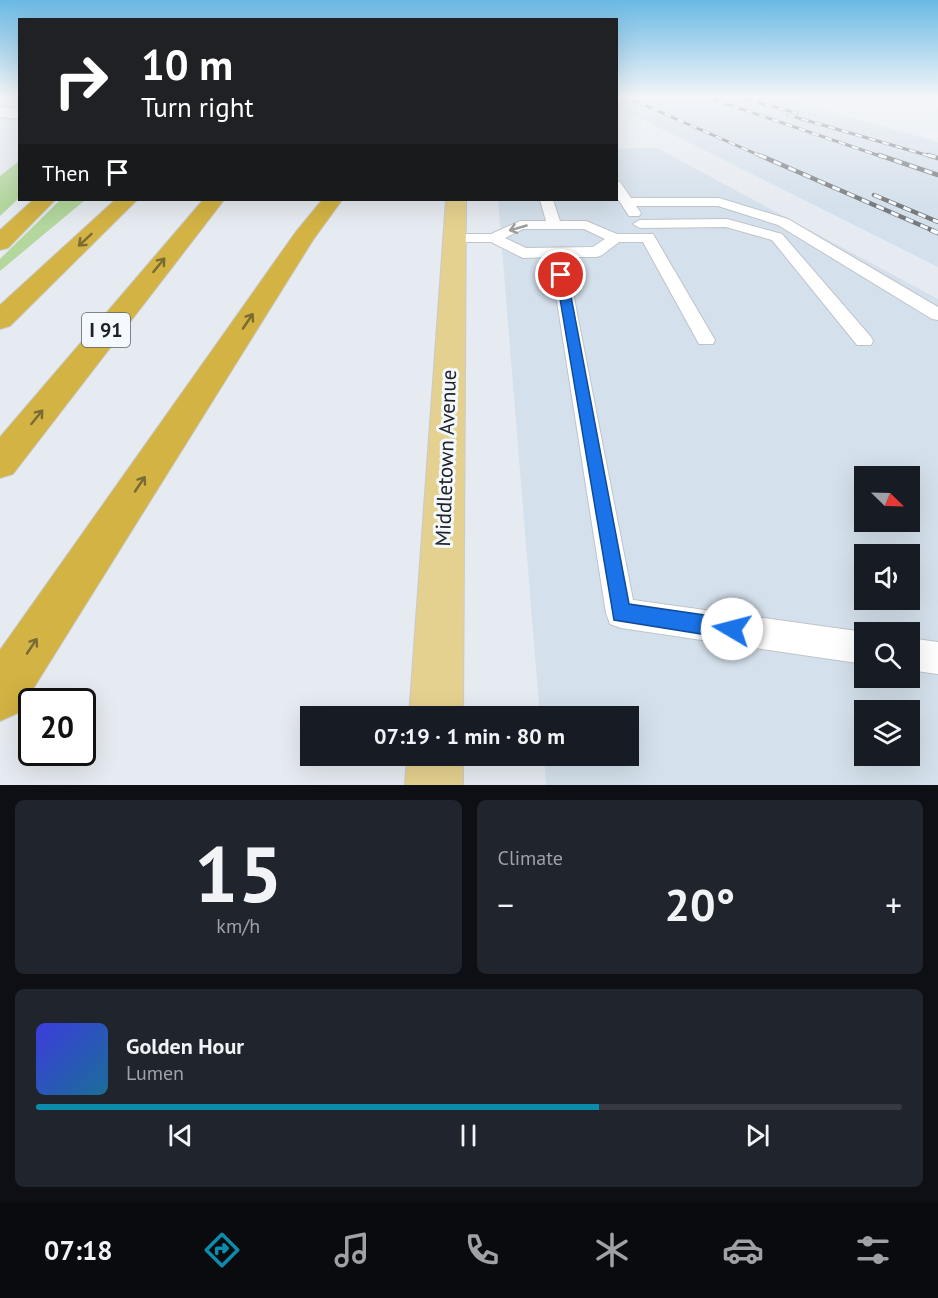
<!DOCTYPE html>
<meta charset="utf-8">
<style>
body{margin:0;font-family:"PT Sans",sans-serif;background:#20242c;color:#f1f3f6;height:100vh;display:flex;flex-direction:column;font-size:22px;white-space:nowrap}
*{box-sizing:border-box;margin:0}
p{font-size:20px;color:#9ea1a6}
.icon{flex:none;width:33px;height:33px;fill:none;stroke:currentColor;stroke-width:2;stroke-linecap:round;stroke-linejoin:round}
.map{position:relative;height:785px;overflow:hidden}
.side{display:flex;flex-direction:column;gap:15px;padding:15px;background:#0d0f14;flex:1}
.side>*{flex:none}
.banner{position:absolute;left:18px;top:18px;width:600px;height:183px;border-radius:0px;box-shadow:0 6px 24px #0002;background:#202124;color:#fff;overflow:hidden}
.needle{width:39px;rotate:113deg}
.fabs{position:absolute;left:854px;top:466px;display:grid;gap:12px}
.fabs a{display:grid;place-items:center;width:66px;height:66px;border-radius:0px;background:#171b24;box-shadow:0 6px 24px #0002;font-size:30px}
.speed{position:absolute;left:18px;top:688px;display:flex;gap:12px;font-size:30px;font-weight:700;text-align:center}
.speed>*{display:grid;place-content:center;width:78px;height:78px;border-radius:50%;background:#171b24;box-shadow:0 6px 24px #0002;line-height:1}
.speed .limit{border:3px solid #111;border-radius:9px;background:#fff;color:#111}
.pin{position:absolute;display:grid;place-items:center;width:51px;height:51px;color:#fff;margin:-26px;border:3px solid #fff;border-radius:50%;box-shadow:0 2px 6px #0007}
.me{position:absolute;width:66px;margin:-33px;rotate:278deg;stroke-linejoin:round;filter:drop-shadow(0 0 4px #0008)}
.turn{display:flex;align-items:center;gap:21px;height:126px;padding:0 24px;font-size:27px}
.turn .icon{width:78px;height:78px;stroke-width:2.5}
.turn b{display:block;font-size:42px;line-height:51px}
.then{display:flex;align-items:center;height:57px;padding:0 24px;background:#0003;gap:12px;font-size:22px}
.big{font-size:45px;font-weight:700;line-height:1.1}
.side .tile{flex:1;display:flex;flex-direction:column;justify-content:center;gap:9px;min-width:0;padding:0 21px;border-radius:9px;background:#20242c}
.side .dial{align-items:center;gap:0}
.dial b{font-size:78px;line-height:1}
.song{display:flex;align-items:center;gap:18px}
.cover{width:72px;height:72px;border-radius:9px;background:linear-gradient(135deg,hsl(240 70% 55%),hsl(200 70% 35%))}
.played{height:6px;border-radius:3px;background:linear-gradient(90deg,#0b8cac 65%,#363941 65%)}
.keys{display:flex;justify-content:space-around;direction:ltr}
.heat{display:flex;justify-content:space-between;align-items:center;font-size:33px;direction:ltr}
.side .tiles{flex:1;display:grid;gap:15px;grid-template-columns:1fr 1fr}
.tile:last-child{grid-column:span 2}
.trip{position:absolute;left:300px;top:706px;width:339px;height:60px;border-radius:0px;background:#171b24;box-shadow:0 6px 24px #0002;font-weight:700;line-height:60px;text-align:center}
.tab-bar{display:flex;height:96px;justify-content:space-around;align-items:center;background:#090b0e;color:#9ea1a6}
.tab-bar .icon{width:42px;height:42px}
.tab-bar .active{color:#0b8cac}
.tab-bar b{font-size:27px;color:#f1f3f6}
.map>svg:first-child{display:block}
.built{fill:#d4e0eb;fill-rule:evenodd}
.green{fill:#b3d79d}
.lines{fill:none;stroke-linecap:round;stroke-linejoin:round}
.service-casing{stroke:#bfc4c9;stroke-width:2}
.minor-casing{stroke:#bfc4c9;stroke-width:2}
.primary-casing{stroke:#c9caca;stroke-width:2}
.motorway-casing{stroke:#c9caca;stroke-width:2}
.service{fill:#fff;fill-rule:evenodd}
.minor{fill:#fff;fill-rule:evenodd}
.primary{fill:#e5d18f;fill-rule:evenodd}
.motorway{fill:#d3b344;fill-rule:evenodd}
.rail-far2-casing{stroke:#777a7e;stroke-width:3}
.rail-far1-casing{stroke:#777a7e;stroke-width:4.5}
.rail-casing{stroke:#777a7e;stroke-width:5}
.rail-far2{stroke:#f3f9fe;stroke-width:2;stroke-dasharray:7;stroke-linecap:butt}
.rail-far1{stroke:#f3f9fe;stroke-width:3;stroke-dasharray:8;stroke-linecap:butt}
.rail{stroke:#f3f9fe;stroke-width:4;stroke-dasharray:10;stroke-linecap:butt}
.oneway{stroke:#9b9c9c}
.oneway2{stroke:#7a6a34}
.route{fill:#1a73e8;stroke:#114b97;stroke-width:1.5}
.labels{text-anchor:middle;stroke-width:6;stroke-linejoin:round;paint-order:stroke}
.shield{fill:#f3f9fe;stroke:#5f6265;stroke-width:1.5}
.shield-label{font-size:20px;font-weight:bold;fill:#202224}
.street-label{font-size:21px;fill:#202224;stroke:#f3f9fe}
</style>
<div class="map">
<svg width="938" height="785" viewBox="0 0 938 785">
<rect width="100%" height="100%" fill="#e6ebf1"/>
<!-- built -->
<g class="built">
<polygon points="616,97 777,97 938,142 938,267 644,120 617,109"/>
<path d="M 657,148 L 938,299 L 938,785 L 546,785 L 544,756 L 628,756 L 628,717 L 540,717 L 498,200 L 616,200 L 617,149 ZM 864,477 L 909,477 L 909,522 L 864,522 ZM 864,555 L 909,555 L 909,600 L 864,600 ZM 864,633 L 909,633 L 909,678 L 864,678 ZM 864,711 L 909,711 L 909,756 L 864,756 Z"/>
</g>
<!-- green -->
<g class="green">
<polygon points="19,161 19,198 0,216 0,176"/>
<polygon points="60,200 85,200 0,271 0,259"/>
</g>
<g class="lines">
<!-- service casing -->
<g class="service-casing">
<g id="service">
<polygon points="616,181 620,182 631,198 719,198 788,219 938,307 938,320 932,319 778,225 718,206 636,206 641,213 639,216 629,216 616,196"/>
<path d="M 540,200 L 553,200 L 560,221 L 586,221 L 617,234 L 653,234 L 715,340 L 713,344 L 699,344 L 643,242 L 619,242 L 602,255 L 597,257 L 566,257 L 633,600 L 864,632 L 864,664 L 621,628 L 610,624 L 606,613 L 550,257 L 523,258 L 491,242 L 454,242 L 447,238 L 454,234 L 491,234 L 520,221 L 546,221 ZM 523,229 L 584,229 L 605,239 L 593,247 L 526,248 L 505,238 Z"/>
<polygon points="727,219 782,234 871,337 873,341 871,345 857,345 772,240 726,227 640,228 633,224 640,220"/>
<polygon points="909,638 938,642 938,674 909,670"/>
</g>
</g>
<!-- minor casing -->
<g class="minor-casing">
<polygon id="minor" points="0,107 20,109 20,119 0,117"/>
</g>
<!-- primary casing -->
<g class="primary-casing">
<g id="primary">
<polygon points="446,200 466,200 463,717 409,717"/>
<polygon points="407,756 463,756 463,785 405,785"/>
</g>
</g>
<!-- motorway casing -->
<g class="motorway-casing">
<g id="motorway">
<polygon points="33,200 55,200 8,248 0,250 0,230"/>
<polygon points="115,200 137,200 10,326 0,329 0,305"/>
<polygon points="203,200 224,200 13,474 0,478 0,437"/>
<polygon points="322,200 342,200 313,240 18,713 0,721 0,650 295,233"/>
</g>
</g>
<!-- service -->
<use href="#service" class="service"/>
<!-- minor -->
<use href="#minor" class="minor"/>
<!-- primary -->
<use href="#primary" class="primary"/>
<!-- motorway -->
<use href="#motorway" class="motorway"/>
<!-- rail-far2 casing -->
<g class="rail-far2-casing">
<g id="rail-far2">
<polyline points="626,97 763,157"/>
<polyline points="706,97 883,157"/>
<polyline points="738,97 797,113"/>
<polyline points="788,115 933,157"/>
</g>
</g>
<!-- rail-far1 casing -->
<g class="rail-far1-casing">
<g id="rail-far1">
<polyline points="759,155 934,231"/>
<polyline points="879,155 938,175"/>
<polyline points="928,155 938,158"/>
<polyline points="874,195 938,222"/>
</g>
</g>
<!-- rail casing -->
<g class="rail-casing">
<polyline id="rail" points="931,230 938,233"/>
</g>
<!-- rail-far2 -->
<use href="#rail-far2" class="rail-far2"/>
<!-- rail-far1 -->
<use href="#rail-far1" class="rail-far1"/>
<!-- rail -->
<use href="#rail" class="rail"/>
</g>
<!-- one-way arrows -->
<defs><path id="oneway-shaft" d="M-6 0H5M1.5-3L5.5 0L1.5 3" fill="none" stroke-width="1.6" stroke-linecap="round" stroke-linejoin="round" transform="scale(1.5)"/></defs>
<use class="oneway" href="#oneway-shaft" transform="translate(518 228) rotate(164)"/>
<g class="oneway2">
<use href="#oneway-shaft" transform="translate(85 240) rotate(137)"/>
<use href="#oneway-shaft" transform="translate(159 265) rotate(-51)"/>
<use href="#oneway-shaft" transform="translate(248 321) rotate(-56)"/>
<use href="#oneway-shaft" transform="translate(37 417) rotate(-51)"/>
<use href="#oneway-shaft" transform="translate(140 484) rotate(-56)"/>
<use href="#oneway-shaft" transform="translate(32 646) rotate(-56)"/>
</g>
<!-- sky -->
<linearGradient id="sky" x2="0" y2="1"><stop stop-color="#6ab9e4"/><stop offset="0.47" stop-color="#f4f6f9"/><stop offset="1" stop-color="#f4f6f9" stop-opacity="0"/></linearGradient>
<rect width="938" height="206" fill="url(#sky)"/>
<!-- route -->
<polygon class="route" points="561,272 567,275 629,604 732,619 739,622 741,629 739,636 732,639 614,620 556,275"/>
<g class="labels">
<!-- shield labels -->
<rect class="shield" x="82" y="313" width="48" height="34" rx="4.5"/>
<g class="shield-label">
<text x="106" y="337">I 91</text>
</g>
<!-- street labels -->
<g class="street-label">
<text transform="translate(446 458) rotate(-88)" y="7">Middletown Avenue</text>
</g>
</g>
</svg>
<div class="fabs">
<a><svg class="needle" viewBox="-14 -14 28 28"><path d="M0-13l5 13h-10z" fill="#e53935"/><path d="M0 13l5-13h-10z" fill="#9ea1a6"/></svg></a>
<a><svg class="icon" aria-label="sound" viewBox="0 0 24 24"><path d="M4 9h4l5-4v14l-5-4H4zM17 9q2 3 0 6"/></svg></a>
<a><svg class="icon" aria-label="search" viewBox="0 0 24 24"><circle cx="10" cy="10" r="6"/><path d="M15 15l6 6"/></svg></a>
<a><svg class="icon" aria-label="layers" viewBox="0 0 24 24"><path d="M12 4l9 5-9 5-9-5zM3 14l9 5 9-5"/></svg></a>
</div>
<div class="speed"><div class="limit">20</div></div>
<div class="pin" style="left:561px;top:275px;background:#d93025"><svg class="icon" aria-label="arrive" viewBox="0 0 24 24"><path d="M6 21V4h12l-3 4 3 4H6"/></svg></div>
<svg class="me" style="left:732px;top:629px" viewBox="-20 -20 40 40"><circle r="19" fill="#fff"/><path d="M0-13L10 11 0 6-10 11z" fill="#1a73e8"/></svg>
<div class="trip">07:19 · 1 min · 80 m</div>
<div class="banner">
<div class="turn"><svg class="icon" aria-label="right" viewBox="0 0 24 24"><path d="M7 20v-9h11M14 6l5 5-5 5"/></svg><div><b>10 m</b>Turn right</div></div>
<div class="then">Then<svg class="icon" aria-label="arrive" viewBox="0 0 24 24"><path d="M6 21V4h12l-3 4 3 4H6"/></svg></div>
</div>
</div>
<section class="side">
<div class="tiles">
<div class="tile dial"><b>15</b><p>km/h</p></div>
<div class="tile"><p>Climate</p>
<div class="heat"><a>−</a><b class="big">20°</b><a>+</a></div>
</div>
<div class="tile">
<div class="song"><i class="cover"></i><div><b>Golden Hour</b><p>Lumen</p></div></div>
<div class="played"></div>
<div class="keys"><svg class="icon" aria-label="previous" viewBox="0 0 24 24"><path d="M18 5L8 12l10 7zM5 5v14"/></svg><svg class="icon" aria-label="pause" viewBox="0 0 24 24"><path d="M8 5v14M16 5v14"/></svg><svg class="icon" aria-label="next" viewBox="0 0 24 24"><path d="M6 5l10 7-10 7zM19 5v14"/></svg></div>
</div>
</div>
</section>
<nav class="tab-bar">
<b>07:18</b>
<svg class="icon active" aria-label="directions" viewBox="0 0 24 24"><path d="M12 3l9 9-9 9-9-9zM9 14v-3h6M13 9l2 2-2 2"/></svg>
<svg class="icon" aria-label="music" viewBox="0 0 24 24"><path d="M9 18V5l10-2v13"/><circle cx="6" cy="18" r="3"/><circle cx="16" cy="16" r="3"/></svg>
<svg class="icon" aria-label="phone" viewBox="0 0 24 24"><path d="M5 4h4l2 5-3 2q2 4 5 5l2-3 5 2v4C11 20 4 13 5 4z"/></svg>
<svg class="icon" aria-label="climate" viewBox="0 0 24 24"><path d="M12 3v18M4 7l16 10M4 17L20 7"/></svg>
<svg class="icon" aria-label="car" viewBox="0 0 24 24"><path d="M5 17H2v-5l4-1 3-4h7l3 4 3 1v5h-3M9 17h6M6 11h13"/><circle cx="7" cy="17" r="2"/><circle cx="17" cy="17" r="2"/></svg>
<svg class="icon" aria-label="filters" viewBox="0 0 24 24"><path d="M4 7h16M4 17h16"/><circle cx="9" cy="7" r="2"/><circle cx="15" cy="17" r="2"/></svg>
</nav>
